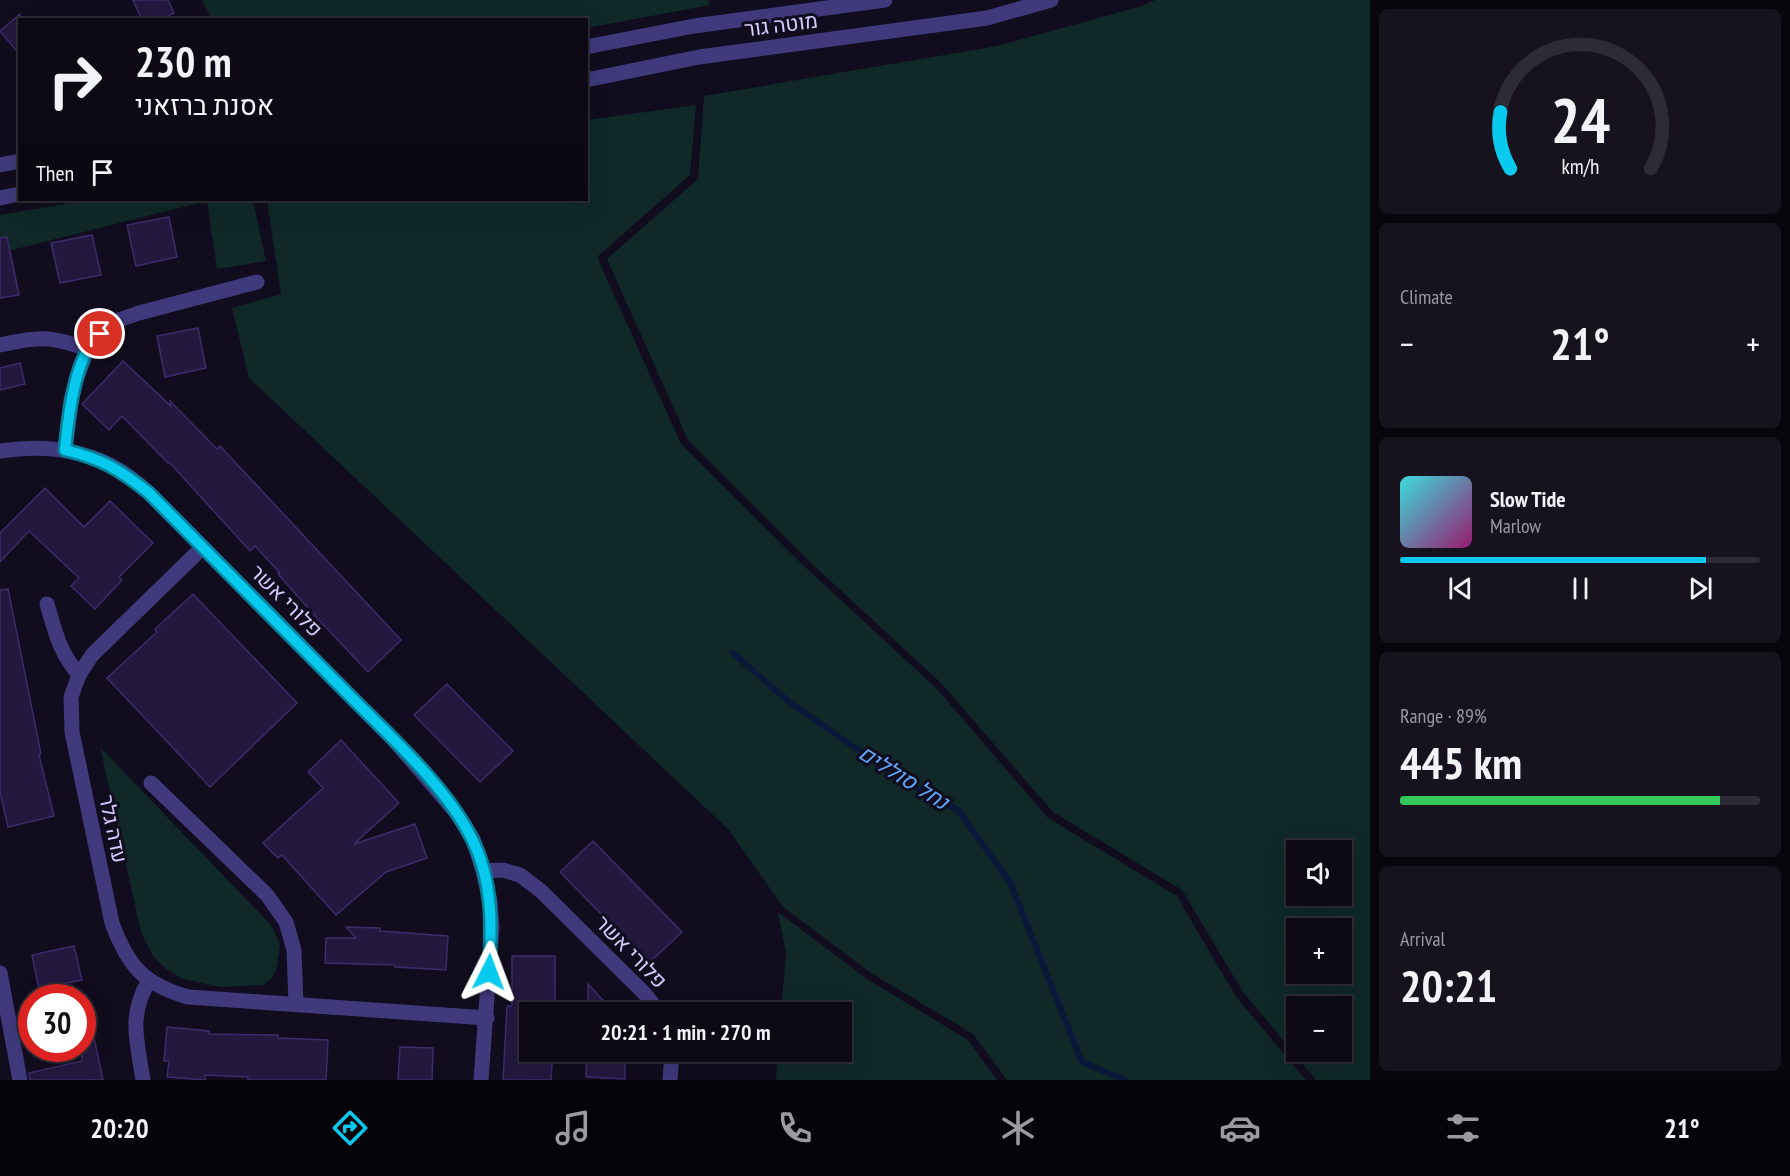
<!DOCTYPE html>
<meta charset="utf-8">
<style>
body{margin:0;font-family:"PT Sans Narrow",Heebo,sans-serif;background:#16131f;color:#f1f3f6;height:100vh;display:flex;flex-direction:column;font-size:22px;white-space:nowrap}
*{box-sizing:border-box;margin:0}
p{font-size:20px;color:#9a9aa1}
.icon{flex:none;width:33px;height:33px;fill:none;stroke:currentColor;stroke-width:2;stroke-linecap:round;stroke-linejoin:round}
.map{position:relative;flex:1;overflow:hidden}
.panel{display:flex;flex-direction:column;gap:9px;padding:9px;background:#07060c;width:420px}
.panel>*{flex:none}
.top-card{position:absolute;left:18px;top:18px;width:570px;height:183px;border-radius:0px;box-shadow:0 6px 24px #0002,0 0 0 2px #2d2b35;background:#0d0a16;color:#f1f3f6;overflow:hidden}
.buttons{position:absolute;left:1286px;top:840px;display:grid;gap:12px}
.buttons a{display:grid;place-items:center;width:66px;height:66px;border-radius:0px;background:#0d0a16;box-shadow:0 6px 24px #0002,0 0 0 2px #2d2b35;font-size:30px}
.speed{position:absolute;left:18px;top:984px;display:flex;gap:12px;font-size:30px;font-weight:700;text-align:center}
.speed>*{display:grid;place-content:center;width:78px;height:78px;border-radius:50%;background:#0d0a16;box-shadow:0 6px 24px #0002,0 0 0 2px #2d2b35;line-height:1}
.speed .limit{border:9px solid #d22;background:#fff;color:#111}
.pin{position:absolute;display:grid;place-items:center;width:51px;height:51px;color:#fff;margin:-26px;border:3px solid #fff;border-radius:50%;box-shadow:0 2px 6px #0007}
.me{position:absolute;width:66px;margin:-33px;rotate:3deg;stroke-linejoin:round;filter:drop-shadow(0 0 4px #0008)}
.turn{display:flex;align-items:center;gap:21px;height:126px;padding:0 18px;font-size:27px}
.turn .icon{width:78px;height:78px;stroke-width:2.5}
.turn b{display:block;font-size:42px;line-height:51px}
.then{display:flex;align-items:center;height:57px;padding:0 18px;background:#0003;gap:12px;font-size:22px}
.big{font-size:45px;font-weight:800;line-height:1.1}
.panel .tile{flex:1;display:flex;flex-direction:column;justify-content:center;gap:9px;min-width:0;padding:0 21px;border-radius:9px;background:#16131f}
.panel .dial{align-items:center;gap:0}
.dial svg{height:156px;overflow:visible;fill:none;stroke:#2d2b35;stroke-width:7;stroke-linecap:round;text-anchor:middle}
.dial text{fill:#f1f3f6;stroke:none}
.song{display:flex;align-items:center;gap:18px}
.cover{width:72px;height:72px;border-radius:9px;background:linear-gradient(135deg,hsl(180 70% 55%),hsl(320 70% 35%))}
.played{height:6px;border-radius:3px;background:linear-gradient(90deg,#07caee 85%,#2d2b35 85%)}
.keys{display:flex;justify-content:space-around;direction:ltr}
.heat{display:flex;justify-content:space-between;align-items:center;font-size:33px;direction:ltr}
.charge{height:9px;border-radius:4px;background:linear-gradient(90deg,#34c759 89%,#2d2b35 0)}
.trip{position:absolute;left:519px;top:1002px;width:333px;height:60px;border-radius:0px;background:#0d0a16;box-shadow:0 6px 24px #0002,0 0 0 2px #2d2b35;font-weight:800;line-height:60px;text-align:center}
.dock{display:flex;height:96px;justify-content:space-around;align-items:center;background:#050409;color:#9a9aa1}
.dock .icon{width:42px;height:42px}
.dock .selected{color:#07caee}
.dock b{font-size:27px;color:#f1f3f6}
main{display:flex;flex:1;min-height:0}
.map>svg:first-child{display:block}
.green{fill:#102828;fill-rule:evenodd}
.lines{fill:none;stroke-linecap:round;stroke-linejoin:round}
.stream{stroke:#0a193a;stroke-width:6}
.building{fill:#23193f;stroke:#3c2c6a;stroke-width:1.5}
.minor{stroke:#40397c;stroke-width:15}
.route-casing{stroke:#05839b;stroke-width:15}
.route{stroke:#07caee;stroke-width:10}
.labels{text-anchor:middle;stroke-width:6;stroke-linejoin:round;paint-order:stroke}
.street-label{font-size:21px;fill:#d4ccfd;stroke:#110d1e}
.water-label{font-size:22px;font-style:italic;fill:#5da8fa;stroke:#110d1e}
</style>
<main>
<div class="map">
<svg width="1370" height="1080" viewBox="0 0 1370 1080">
<rect width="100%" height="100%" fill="#110d1e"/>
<!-- green -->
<g class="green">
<polygon points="202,0 708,0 710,5 587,28 586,20 212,19"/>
<path d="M 1155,0 L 1370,0 L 1370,1080 L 1316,1080 L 1243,992 L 1182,890 L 1053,812 L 941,683 L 810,562 L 688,440 L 607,259 L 698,179 L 704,96 L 997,46 L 1142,6 ZM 1341,850 L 1341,896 L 1296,896 L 1296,850 ZM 1341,928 L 1341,974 L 1296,974 L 1296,928 ZM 1341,1006 L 1341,1052 L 1296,1052 L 1296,1006 Z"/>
<polygon points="696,105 690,175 597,257 681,444 805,567 936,688 1048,818 1177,896 1236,997 1306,1080 1007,1080 973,1034 871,973 783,907 728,829 249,378 232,308 281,294 267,200 586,200 587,120"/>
<polygon points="87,200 253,200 266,261 217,269 207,201 0,253 0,215"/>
<polygon points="100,747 271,925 280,944 276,971 272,978 263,985 220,987 183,979 166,969 153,956 141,932"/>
<polygon points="778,912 867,979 968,1040 997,1080 776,1080 778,1052 842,1052 842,1012 781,1012 786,954"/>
</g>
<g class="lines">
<!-- stream -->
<polyline class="stream" points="733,653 789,702 905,782 958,810 1010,882 1082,1062 1125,1080"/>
</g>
<!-- building -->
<g class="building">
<polygon points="133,0 168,0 174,13 159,20 142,20"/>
<polygon points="20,14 20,55 0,31"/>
<polygon points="169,217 177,257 136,266 127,225"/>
<polygon points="92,235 101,275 60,283 51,243"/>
<polygon points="7,237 19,295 0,298 0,238"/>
<polygon points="198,328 206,368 165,377 157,336"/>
<polygon points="123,361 171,406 170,401 217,449 220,446 401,640 368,672 316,617 278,574 280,573 255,546 250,551 169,462 168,463 122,416 109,430 82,404"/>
<polygon points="20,363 25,384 0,390 0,368"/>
<polygon points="45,488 84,527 110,501 153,543 119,577 122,580 95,609 71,586 79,578 29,531 0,562 0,533"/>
<polygon points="8,589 41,754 39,755 54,816 8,827 0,792 0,590"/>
<polygon points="193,594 297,703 210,787 107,678 157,632 155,629"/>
<polygon points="447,684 513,751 480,782 414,715"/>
<polygon points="341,740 399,803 354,844 415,824 427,858 386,872 336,915 282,855 278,858 263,843 323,788 308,772"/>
<polygon points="593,841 682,932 649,963 560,872"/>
<polygon points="346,927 380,928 380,931 448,936 446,970 395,967 395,965 325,963 326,938 356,938"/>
<polygon points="74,946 82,980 39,989 32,955"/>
<polygon points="512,956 555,956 555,1012 530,1012 530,1052 553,1052 551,1080 503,1080 507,1006 512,1006"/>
<polygon points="588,984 614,1012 588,1012"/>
<polygon points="82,1019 90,1019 103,1080 30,1080 29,1073 82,1061"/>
<polygon points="167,1027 209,1031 209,1034 278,1035 278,1038 328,1040 326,1080 248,1080 248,1077 205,1075 205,1080 167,1077 169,1061 164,1061"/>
<polygon points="400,1047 433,1048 432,1080 398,1080"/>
<polygon points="587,1052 625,1052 625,1079 586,1077"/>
</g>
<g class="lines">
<!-- minor -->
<g class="minor">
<polyline points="586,47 694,26 885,0"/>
<polyline points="586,80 699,57 987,18 1051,0"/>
<polyline points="0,165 20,161"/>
<polyline points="0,198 20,194"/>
<path d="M 0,345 C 39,336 50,336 88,349"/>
<polyline points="65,450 71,400 77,377 88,349 100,335 119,320 139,313 257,282"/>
<path d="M 0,451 C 41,445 82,448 119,470 C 130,476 140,485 149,493 L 393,739 L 455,811 L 473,839 L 483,871 L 490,901 L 492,927 L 481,1080"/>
<path d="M 203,547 L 92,655 L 79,675 L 71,697 L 72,732 L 112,923 C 128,966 143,984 188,997 L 487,1018"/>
<path d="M 47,604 C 56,634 59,651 79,675"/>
<polyline points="151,783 267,895 286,922 294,950 296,1004"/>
<polyline points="483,871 503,870 520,875 541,891 644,993 659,1012"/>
<polyline points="0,973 20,1080"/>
<path d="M 143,1080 C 137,1040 128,1017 149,980"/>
<polyline points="670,1080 672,1052"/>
</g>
</g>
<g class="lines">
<!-- route casing -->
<g class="route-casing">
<path id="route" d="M 100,334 C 97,339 91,344 88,349 C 73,375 68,420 65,450 C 102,459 119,469 149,493 C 218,562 286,631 354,700 C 394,740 447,788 472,839 C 493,880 492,927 489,972"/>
</g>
<!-- route -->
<use href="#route" class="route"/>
</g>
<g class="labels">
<!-- street labels -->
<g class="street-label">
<text transform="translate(781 25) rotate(-7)" y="7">מוטה גור</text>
<text transform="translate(286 601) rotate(45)" y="7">פלורי אשר</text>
<text transform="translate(113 829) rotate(78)" y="7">עדה גלר</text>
<text transform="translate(631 952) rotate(46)" y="7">פלורי אשר</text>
</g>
<!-- water labels -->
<g class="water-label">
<text transform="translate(904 777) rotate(32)" y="8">נחל סוללים</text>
</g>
</g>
</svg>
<div class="buttons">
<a><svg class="icon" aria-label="sound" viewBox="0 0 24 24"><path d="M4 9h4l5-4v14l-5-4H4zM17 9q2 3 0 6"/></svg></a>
<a>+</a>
<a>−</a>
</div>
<div class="speed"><div class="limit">30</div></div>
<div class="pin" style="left:100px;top:334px;background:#d93025"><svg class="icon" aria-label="arrive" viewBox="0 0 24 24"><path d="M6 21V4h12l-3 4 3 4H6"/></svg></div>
<svg class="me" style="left:489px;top:972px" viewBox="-20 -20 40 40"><path d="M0-17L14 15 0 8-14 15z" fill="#07caee" stroke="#fff" stroke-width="4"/></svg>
<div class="trip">20:21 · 1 min · 270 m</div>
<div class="top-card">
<div class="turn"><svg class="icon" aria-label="right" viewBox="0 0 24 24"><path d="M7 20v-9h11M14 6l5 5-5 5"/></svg><div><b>230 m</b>אסנת ברזאני</div></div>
<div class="then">Then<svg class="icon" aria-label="arrive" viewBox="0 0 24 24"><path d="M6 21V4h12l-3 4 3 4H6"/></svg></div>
</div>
</div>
<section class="panel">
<div class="tile dial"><svg viewBox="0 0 100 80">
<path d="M14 69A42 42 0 1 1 86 69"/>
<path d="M14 69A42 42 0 0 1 9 40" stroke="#07caee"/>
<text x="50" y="56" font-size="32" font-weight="700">24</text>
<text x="50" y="72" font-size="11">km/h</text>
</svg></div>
<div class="tile"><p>Climate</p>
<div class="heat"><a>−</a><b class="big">21°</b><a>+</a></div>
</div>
<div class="tile">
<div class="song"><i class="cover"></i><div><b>Slow Tide</b><p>Marlow</p></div></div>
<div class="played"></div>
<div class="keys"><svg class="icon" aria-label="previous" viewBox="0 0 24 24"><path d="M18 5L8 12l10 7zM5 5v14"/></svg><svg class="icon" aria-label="pause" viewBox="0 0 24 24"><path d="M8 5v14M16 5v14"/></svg><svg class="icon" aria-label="next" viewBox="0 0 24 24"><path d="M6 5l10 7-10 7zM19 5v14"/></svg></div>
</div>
<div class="tile"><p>Range · 89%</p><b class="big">445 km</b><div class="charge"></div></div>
<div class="tile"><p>Arrival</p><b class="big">20:21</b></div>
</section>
</main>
<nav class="dock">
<b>20:20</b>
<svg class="icon selected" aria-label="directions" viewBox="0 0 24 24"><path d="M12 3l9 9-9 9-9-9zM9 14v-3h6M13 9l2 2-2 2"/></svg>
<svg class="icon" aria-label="music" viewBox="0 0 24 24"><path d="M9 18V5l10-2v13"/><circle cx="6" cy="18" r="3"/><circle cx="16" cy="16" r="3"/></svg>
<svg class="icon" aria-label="phone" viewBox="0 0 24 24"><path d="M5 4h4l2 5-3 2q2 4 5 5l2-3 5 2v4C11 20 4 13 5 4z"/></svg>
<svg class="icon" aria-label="climate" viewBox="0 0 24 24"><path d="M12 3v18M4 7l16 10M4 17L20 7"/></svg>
<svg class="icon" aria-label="car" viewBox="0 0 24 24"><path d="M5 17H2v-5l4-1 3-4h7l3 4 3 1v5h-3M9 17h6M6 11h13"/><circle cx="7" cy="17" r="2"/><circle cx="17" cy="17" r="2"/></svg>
<svg class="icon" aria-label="filters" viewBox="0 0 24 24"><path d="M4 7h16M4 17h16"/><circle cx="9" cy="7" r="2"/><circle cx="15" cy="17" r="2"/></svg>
<b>21°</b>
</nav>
